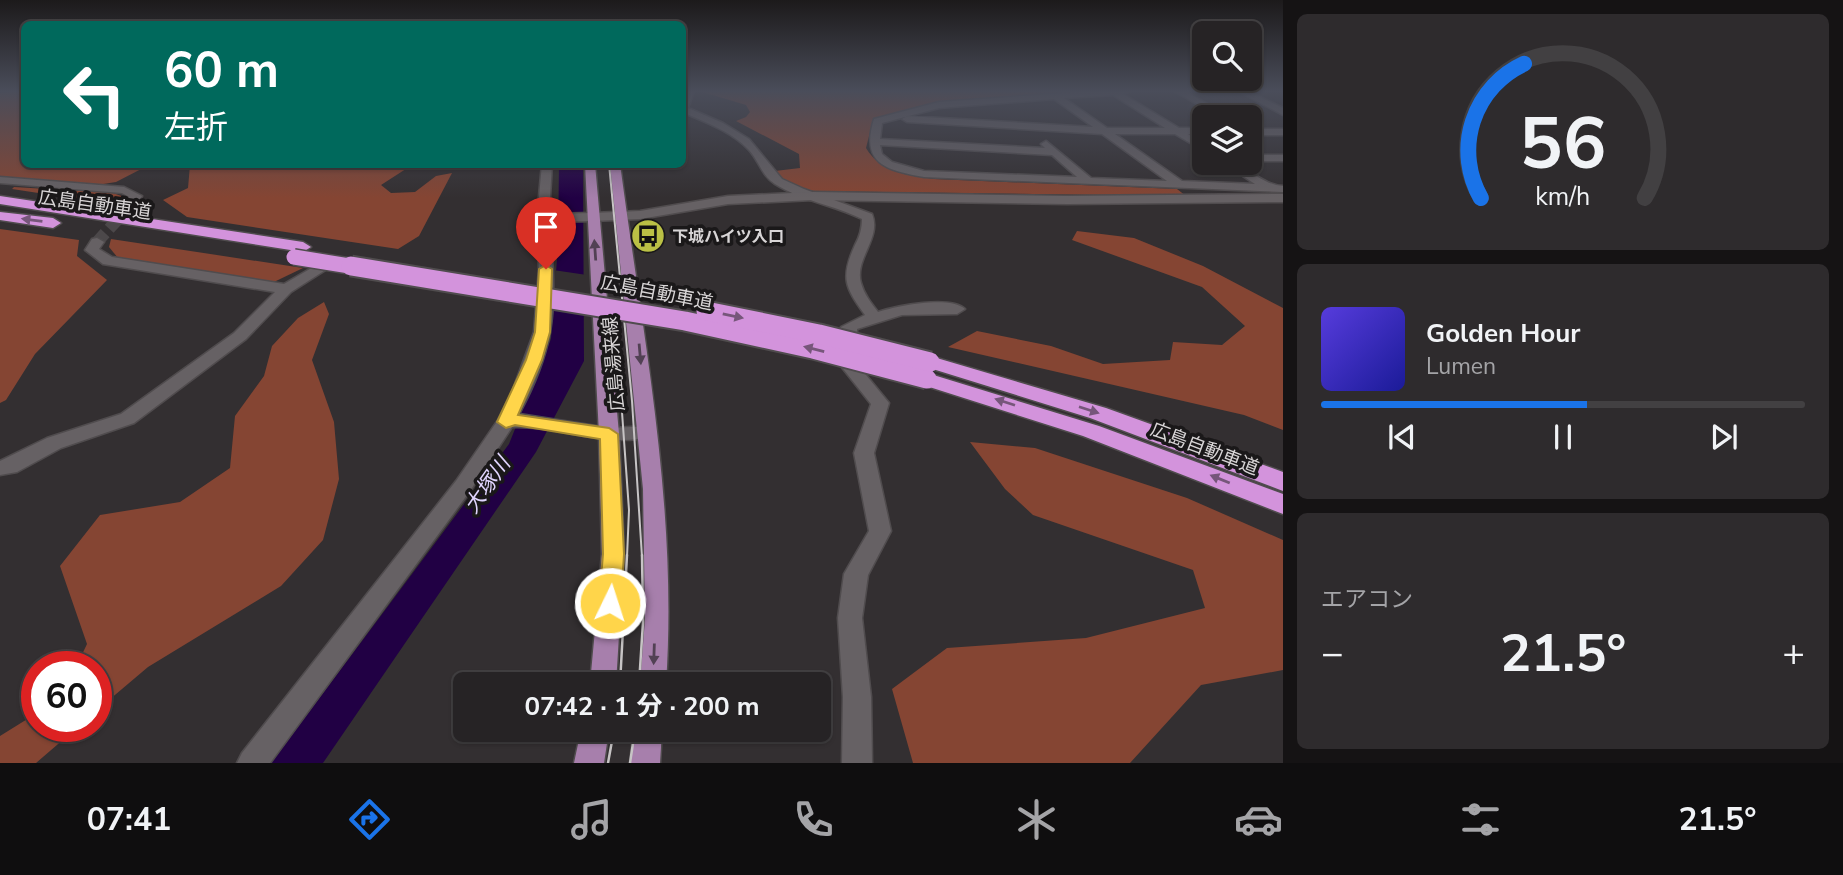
<!DOCTYPE html>
<html lang="ja">
<meta charset="utf-8">
<style>
body{margin:0;font-family:"Nunito Sans","Noto Sans JP",sans-serif;background:#2e2b2d;color:#f1f3f6;height:100vh;display:flex;flex-direction:column;font-size:26px;white-space:nowrap}
*{box-sizing:border-box;margin:0}
p{font-size:23px;color:#a4a4a7}
.icon{flex:none;width:38px;height:38px;fill:none;stroke:currentColor;stroke-width:2;stroke-linecap:round;stroke-linejoin:round}
.map{position:relative;flex:1;overflow:hidden}
.drawer{display:flex;flex-direction:column;gap:14px;padding:14px;background:#151314;width:560px}
.drawer>*{flex:none}
.banner{position:absolute;left:21px;top:21px;width:665px;height:147px;border-radius:10px;box-shadow:0 2px 5px #0004,0 0 0 2px #424042;background:#00695c;color:#fff;overflow:hidden}
.controls{position:absolute;left:1192px;top:21px;display:grid;gap:14px}
.controls a{display:grid;place-items:center;width:70px;height:70px;border-radius:10px;background:#262325;box-shadow:0 2px 5px #0004,0 0 0 2px #424042;font-size:35px}
.speed{position:absolute;left:21px;top:651px;display:flex;gap:14px;font-size:35px;font-weight:700;text-align:center}
.speed>*{display:grid;place-content:center;width:91px;height:91px;border-radius:50%;background:#262325;box-shadow:0 2px 5px #0004,0 0 0 2px #424042;line-height:1}
.speed .limit{border:10px solid #d22;background:#fff;color:#111}
.pin{position:absolute;display:grid;place-items:center;width:60px;height:60px;color:#fff;margin:-72px -30px;border-radius:50% 50% 50% 0;rotate:-45deg;box-shadow:0 0 7px #0007}
.pin .icon{rotate:45deg}
.me{position:absolute;width:77px;margin:-38px;rotate:4deg;stroke-linejoin:round;filter:drop-shadow(0 0 5px #0008)}
.turn{display:flex;align-items:center;gap:24px;height:147px;padding:0 28px;font-size:32px}
.turn .icon{width:91px;height:91px;stroke-width:2.5}
.turn b{display:block;font-size:49px;line-height:60px}
.big{font-size:52px;font-weight:700;line-height:1.1}
.drawer .tile{flex:1;display:flex;flex-direction:column;justify-content:center;gap:10px;min-width:0;padding:0 24px;border-radius:10px;background:#2e2b2d}
.drawer .dial{align-items:center;gap:0}
.dial svg{height:182px;overflow:visible;fill:none;stroke:#424042;stroke-width:7;stroke-linecap:round;text-anchor:middle}
.dial text{fill:#f1f3f6;stroke:none}
.song{display:flex;align-items:center;gap:21px}
.cover{width:84px;height:84px;border-radius:10px;background:linear-gradient(135deg,hsl(250 70% 55%),hsl(240 70% 35%))}
.played{height:7px;border-radius:4px;background:linear-gradient(90deg,#1a73e8 55%,#424042 55%)}
.keys{display:flex;justify-content:space-around;direction:ltr}
.heat{display:flex;justify-content:space-between;align-items:center;font-size:38px;direction:ltr}
.trip{position:absolute;left:453px;top:672px;width:378px;height:70px;border-radius:10px;background:#262325;box-shadow:0 2px 5px #0004,0 0 0 2px #424042;font-weight:700;line-height:70px;text-align:center}
.tab-bar{display:flex;height:112px;justify-content:space-around;align-items:center;background:#0f0e0f;color:#a4a4a7}
.tab-bar .icon{width:49px;height:49px}
.tab-bar .selected{color:#1a73e8}
.tab-bar b{font-size:32px;color:#f1f3f6}
main{display:flex;flex:1;min-height:0}
.map>svg:first-child{display:block}
.green{fill:#854533}
.water{fill:#210044}
.pier{fill:#332f31}
.lines{fill:none;stroke-linecap:round;stroke-linejoin:round}
.minor-tunnel{stroke:#4c484a;stroke-width:12;stroke-dasharray:12 6;stroke-linecap:butt}
.minor-casing{stroke:#504c4e;stroke-width:3}
.tertiary-casing{stroke:#504c4e;stroke-width:3}
.primary-casing{stroke:#504c4e;stroke-width:3}
.motorway-casing{stroke:#504c4e;stroke-width:3}
.minor{fill:#666164;fill-rule:evenodd}
.tertiary{fill:#666164;fill-rule:evenodd}
.primary{fill:#a77fac;fill-rule:evenodd}
.motorway{fill:#d393dc;fill-rule:evenodd}
.tram-far1{stroke:#c7c4c5;stroke-width:2}
.tram{stroke:#c7c4c5;stroke-width:2.5}
.motorway-bridge-far1-casing{stroke:#504c4e;stroke-width:18;stroke-linecap:butt}
.motorway-bridge-casing{stroke:#504c4e;stroke-width:23;stroke-linecap:butt}
.motorway-bridge-far1{stroke:#d393dc;stroke-width:15}
.motorway-bridge{stroke:#d393dc;stroke-width:19}
.oneway{fill:#76567a}
.oneway2{fill:#524154}
.route{fill:#ffd54a;stroke:#a68a30;stroke-width:2}
.labels{text-anchor:middle;stroke-width:7;stroke-linejoin:round;paint-order:stroke}
.far-poi-label{font-size:16px;font-weight:bold;fill:#d8d5d6;stroke:#1a1819;text-anchor:start}
.street-label{font-size:19px;fill:#d8d5d6;stroke:#1a1819}
.water-label{font-size:21px;font-style:italic;fill:#e1d5ff;stroke:#1a1819}
</style>
<main>
<div class="map">
<svg width="1283" height="763" viewBox="0 0 1283 763">
<rect width="100%" height="100%" fill="#332f31"/>
<!-- green -->
<g class="green">
<polygon points="24,91 24,164 149,165 116,182 97,185 0,178 0,93"/>
<path d="M 699,91 L 1117,91 L 938,104 L 873,120 L 866,148 C 881,173 907,175 934,179 L 1177,189 L 1186,196 L 806,191 L 783,179 L 775,171 L 800,168 L 799,154 L 736,121 L 746,117 L 750,112 L 746,105 Z"/>
<polygon points="190,165 412,165 381,185 391,193 415,192 436,176 452,173 419,236 398,249 187,217 163,200 188,188"/>
<polygon points="14,187 113,193 127,198 124,206 12,189"/>
<polygon points="0,229 79,240 77,256 107,280 35,354 6,400 0,403"/>
<polygon points="1077,231 1134,238 1203,266 1283,308 1283,430 1244,415 948,347 977,331 1051,346 1103,364 1170,360 1173,342 1222,345 1245,326 1202,287 1072,240"/>
<polygon points="111,239 303,268 276,281 262,281 118,258 109,247"/>
<polygon points="324,302 329,314 312,360 334,422 339,479 323,540 281,586 148,667 96,711 96,667 76,667 87,644 60,566 100,515 180,502 230,468 235,416 264,376 272,346 298,318"/>
<polygon points="970,442 1035,448 1187,498 1283,540 1283,670 1201,685 1130,763 913,763 892,689 947,648 1086,638 1205,608 1193,570 1033,515 1005,489"/>
<polygon points="37,713 37,726 79,726 36,763 0,763 0,736"/>
</g>
<!-- water -->
<polygon class="water" points="559,165 583,165 584,361 536,452 323,763 271,763 509,444 551,339 558,246"/>
<!-- pier -->
<polygon class="pier" points="553,270 587,275 587,307 550,301"/>
<g class="lines">
<!-- minor-tunnel -->
<polyline class="minor-tunnel" points="97,242 131,205"/>
<!-- minor casing -->
<g class="minor-casing">
<g id="minor">
<path d="M 686,91 L 694,91 L 688,108 L 723,123 L 749,139 L 782,179 L 804,189 L 872,214 C 882,238 854,259 861,283 C 864,294 871,303 878,312 C 896,306 950,295 965,309 L 957,314 L 902,315 L 857,329 L 857,364 L 889,403 L 874,453 L 891,531 L 868,575 L 862,618 L 871,697 L 872,763 L 842,763 L 843,697 L 838,618 L 844,574 L 869,531 L 854,453 L 871,404 L 840,365 L 841,327 L 865,315 C 845,287 840,278 855,245 C 860,236 862,228 862,219 C 834,205 802,201 775,184 C 762,176 759,161 749,150 C 731,131 705,122 682,112 Z"/>
<path d="M 1094,91 L 1130,91 L 1123,94 L 1179,128 L 1204,128 L 1204,134 L 1188,134 L 1204,144 L 1204,151 L 1175,134 L 1115,134 L 1182,181 L 1255,184 L 1223,163 C 1246,162 1260,185 1283,186 L 1283,192 L 924,177 C 886,170 860,164 874,119 L 939,102 ZM 1113,95 L 1165,128 L 1107,128 L 1064,98 ZM 1054,99 L 1093,127 L 907,116 L 902,119 L 907,122 L 1102,134 L 1167,181 L 1091,178 L 1046,141 L 1041,144 L 1045,148 L 880,139 L 882,123 L 939,108 ZM 880,145 L 1052,155 L 1077,177 L 924,171 L 892,162 L 882,154 Z"/>
<polygon points="1174,91 1184,91 1231,117 1220,117"/>
<polygon points="1238,91 1248,91 1283,108 1283,115"/>
<rect x="1250" y="129" width="33" height="6"/>
<rect x="1250" y="155" width="33" height="6"/>
<path d="M 542,164 L 552,164 L 549,214 L 592,213 L 598,217 L 592,221 L 550,222 C 552,257 556,296 550,332 C 545,359 532,390 519,414 L 609,428 L 653,426 L 656,431 L 653,436 C 605,449 560,425 512,427 L 470,491 L 270,763 L 237,763 L 242,753 L 456,481 L 498,420 L 511,395 L 534,332 L 539,269 L 537,218 Z"/>
<polygon points="0,177 124,187 142,196 135,208 131,209 125,205 129,197 122,193 0,183"/>
<polygon points="97,238 104,242 99,249 112,257 284,284 315,266 320,265 327,269 291,292 246,339 134,423 61,448 17,472 0,475 0,461 47,438 121,414 234,333 275,292 103,264 85,250 92,239"/>
</g>
</g>
<!-- tertiary casing -->
<g class="tertiary-casing">
<polygon id="tertiary" points="813,192 1067,196 1283,194 1283,202 1067,204 813,200 728,204 640,219 592,221 586,217 592,213 640,211 728,196"/>
</g>
<!-- primary casing -->
<g class="primary-casing">
<g id="primary">
<polygon points="585,164 595,164 619,434 624,554 616,684 590,684 602,554 599,434"/>
<path d="M 610,164 L 620,164 C 643,337 678,509 666,684 L 640,684 L 645,619 L 643,489 Z"/>
<polygon points="581,730 609,730 604,763 574,763"/>
<polygon points="634,730 662,730 660,763 630,763"/>
</g>
</g>
<!-- motorway casing -->
<g class="motorway-casing">
<g id="motorway">
<polygon points="0,196 303,242 311,247 303,252 0,204"/>
<polygon points="0,212 53,218 61,223 53,228 0,220"/>
<polygon points="930,356 1106,408 1283,472 1283,491 1090,418 923,366 920,362 923,358"/>
<polygon points="927,373 1099,426 1283,494 1283,514 1083,436 920,384 917,379 920,374"/>
</g>
</g>
<!-- minor -->
<use href="#minor" class="minor"/>
<!-- tertiary -->
<use href="#tertiary" class="tertiary"/>
<!-- primary -->
<use href="#primary" class="primary"/>
<!-- motorway -->
<use href="#motorway" class="motorway"/>
<!-- tram-far1 -->
<g class="tram-far1">
<polyline points="609,164 632,401 642,557"/>
<polyline points="614,300 629,510 627,557"/>
</g>
<!-- tram -->
<g class="tram">
<polyline points="620,684 627,555"/>
<polyline points="639,684 643,622 642,555"/>
<polyline points="608,763 614,730"/>
<polyline points="630,763 635,730"/>
</g>
<!-- motorway-bridge-far1 casing -->
<g class="motorway-bridge-far1-casing">
<polyline id="motorway-bridge-far1" points="294,257 362,268"/>
</g>
<!-- motorway-bridge casing -->
<g class="motorway-bridge-casing">
<g id="motorway-bridge">
<polyline points="351,266 685,321 813,349 927,379"/>
<polyline points="706,311 819,334 930,362"/>
</g>
</g>
<!-- motorway-bridge-far1 -->
<use href="#motorway-bridge-far1" class="motorway-bridge-far1"/>
<!-- motorway-bridge -->
<use href="#motorway-bridge" class="motorway-bridge"/>
</g>
<!-- one-way arrows -->
<defs><path id="oneway-solid" d="M-6-.8H1V-3.2L6.5 0L1 3.2V.8H-6Z" transform="scale(1.75)"/></defs>
<g class="oneway">
<use href="#oneway-solid" transform="translate(32 220) rotate(-173)"/>
<use href="#oneway-solid" transform="translate(733 316) rotate(12)"/>
<use href="#oneway-solid" transform="translate(814 349) rotate(-166)"/>
<use href="#oneway-solid" transform="translate(1005 402) rotate(-162)"/>
<use href="#oneway-solid" transform="translate(1089 410) rotate(18)"/>
<use href="#oneway-solid" transform="translate(1220 479) rotate(-158)"/>
</g>
<g class="oneway2">
<use href="#oneway-solid" transform="translate(595 250) rotate(-94)"/>
<use href="#oneway-solid" transform="translate(640 354) rotate(85)"/>
<use href="#oneway-solid" transform="translate(654 654) rotate(92)"/>
</g>
<!-- sky -->
<linearGradient id="sky" x2="0" y2="1"><stop stop-color="#1c1a1b"/><stop offset="0.46" stop-color="#4a4d5a"/><stop offset="1" stop-color="#4a4d5a" stop-opacity="0"/></linearGradient>
<rect width="1283" height="198" fill="url(#sky)"/>
<!-- route -->
<polygon class="route" points="546,265 552,269 550,332 542,360 518,415 609,428 618,434 624,554 621,603 618,610 610,613 602,610 599,603 603,554 600,439 515,425 506,428 497,422 526,360 535,332 539,269"/>
<!-- icons -->
<defs>
<g id="bus-disc" transform="scale(1.75)"><circle r="9.5" fill="#bac045" stroke="#1a1819"/><path d="M-5-6H5V4H4V6H2V4H-2V6H-4V4H-5ZM-3.5-4V0h7V-4ZM-3.5 1.2v1.5H-2V1.2ZM2 1.2v1.5H3.5V1.2Z" fill="#111"/></g>
</defs>
<g fill-rule="evenodd">
<use href="#bus-disc" x="648" y="236"/>
</g>
<g class="labels">
<!-- far-poi labels -->
<g class="far-poi-label">
<text x="672" y="242">下城ハイツ入口</text>
</g>
<!-- street labels -->
<g class="street-label">
<text transform="translate(95 204) rotate(8)" y="7">広島自動車道</text>
<text transform="translate(657 292) rotate(11)" y="7">広島自動車道</text>
<text transform="translate(613 364) rotate(-95)" y="7">広島湯来線</text>
<text transform="translate(1205 448) rotate(21)" y="7">広島自動車道</text>
</g>
<!-- water labels -->
<g class="water-label">
<text transform="translate(487 485) rotate(-55)" y="7">大塚川</text>
</g>
</g>
</svg>
<div class="controls">
<a><svg class="icon" aria-label="search" viewBox="0 0 24 24"><circle cx="10" cy="10" r="6"/><path d="M15 15l6 6"/></svg></a>
<a><svg class="icon" aria-label="layers" viewBox="0 0 24 24"><path d="M12 4l9 5-9 5-9-5zM3 14l9 5 9-5"/></svg></a>
</div>
<div class="speed"><div class="limit">60</div></div>
<div class="pin" style="left:546px;top:269px;background:#d93025"><svg class="icon" aria-label="arrive" viewBox="0 0 24 24"><path d="M6 21V4h12l-3 4 3 4H6"/></svg></div>
<svg class="me" style="left:610px;top:603px" viewBox="-20 -20 40 40"><circle r="17" fill="#ffd54a" stroke="#fff" stroke-width="3"/><path d="M0-11L8 9 0 5-8 9z" fill="#fff"/></svg>
<div class="trip">07:42 · 1 分 · 200 m</div>
<div class="banner">
<div class="turn"><svg class="icon" aria-label="left" viewBox="0 0 24 24"><path d="M17 20v-9H6M10 6l-5 5 5 5"/></svg><div><b>60 m</b>左折</div></div>
</div>
</div>
<section class="drawer">
<div class="tile dial"><svg viewBox="0 0 100 80">
<path d="M14 69A42 42 0 1 1 86 69"/>
<path d="M14 69A42 42 0 0 1 33 10" stroke="#1a73e8"/>
<text x="50" y="56" font-size="32" font-weight="700">56</text>
<text x="50" y="72" font-size="11">km/h</text>
</svg></div>
<div class="tile">
<div class="song"><i class="cover"></i><div><b>Golden Hour</b><p>Lumen</p></div></div>
<div class="played"></div>
<div class="keys"><svg class="icon" aria-label="previous" viewBox="0 0 24 24"><path d="M18 5L8 12l10 7zM5 5v14"/></svg><svg class="icon" aria-label="pause" viewBox="0 0 24 24"><path d="M8 5v14M16 5v14"/></svg><svg class="icon" aria-label="next" viewBox="0 0 24 24"><path d="M6 5l10 7-10 7zM19 5v14"/></svg></div>
</div>
<div class="tile"><p>エアコン</p>
<div class="heat"><a>−</a><b class="big">21.5°</b><a>+</a></div>
</div>
</section>
</main>
<nav class="tab-bar">
<b>07:41</b>
<svg class="icon selected" aria-label="directions" viewBox="0 0 24 24"><path d="M12 3l9 9-9 9-9-9zM9 14v-3h6M13 9l2 2-2 2"/></svg>
<svg class="icon" aria-label="music" viewBox="0 0 24 24"><path d="M9 18V5l10-2v13"/><circle cx="6" cy="18" r="3"/><circle cx="16" cy="16" r="3"/></svg>
<svg class="icon" aria-label="phone" viewBox="0 0 24 24"><path d="M5 4h4l2 5-3 2q2 4 5 5l2-3 5 2v4C11 20 4 13 5 4z"/></svg>
<svg class="icon" aria-label="climate" viewBox="0 0 24 24"><path d="M12 3v18M4 7l16 10M4 17L20 7"/></svg>
<svg class="icon" aria-label="car" viewBox="0 0 24 24"><path d="M5 17H2v-5l4-1 3-4h7l3 4 3 1v5h-3M9 17h6M6 11h13"/><circle cx="7" cy="17" r="2"/><circle cx="17" cy="17" r="2"/></svg>
<svg class="icon" aria-label="filters" viewBox="0 0 24 24"><path d="M4 7h16M4 17h16"/><circle cx="9" cy="7" r="2"/><circle cx="15" cy="17" r="2"/></svg>
<b>21.5°</b>
</nav>
